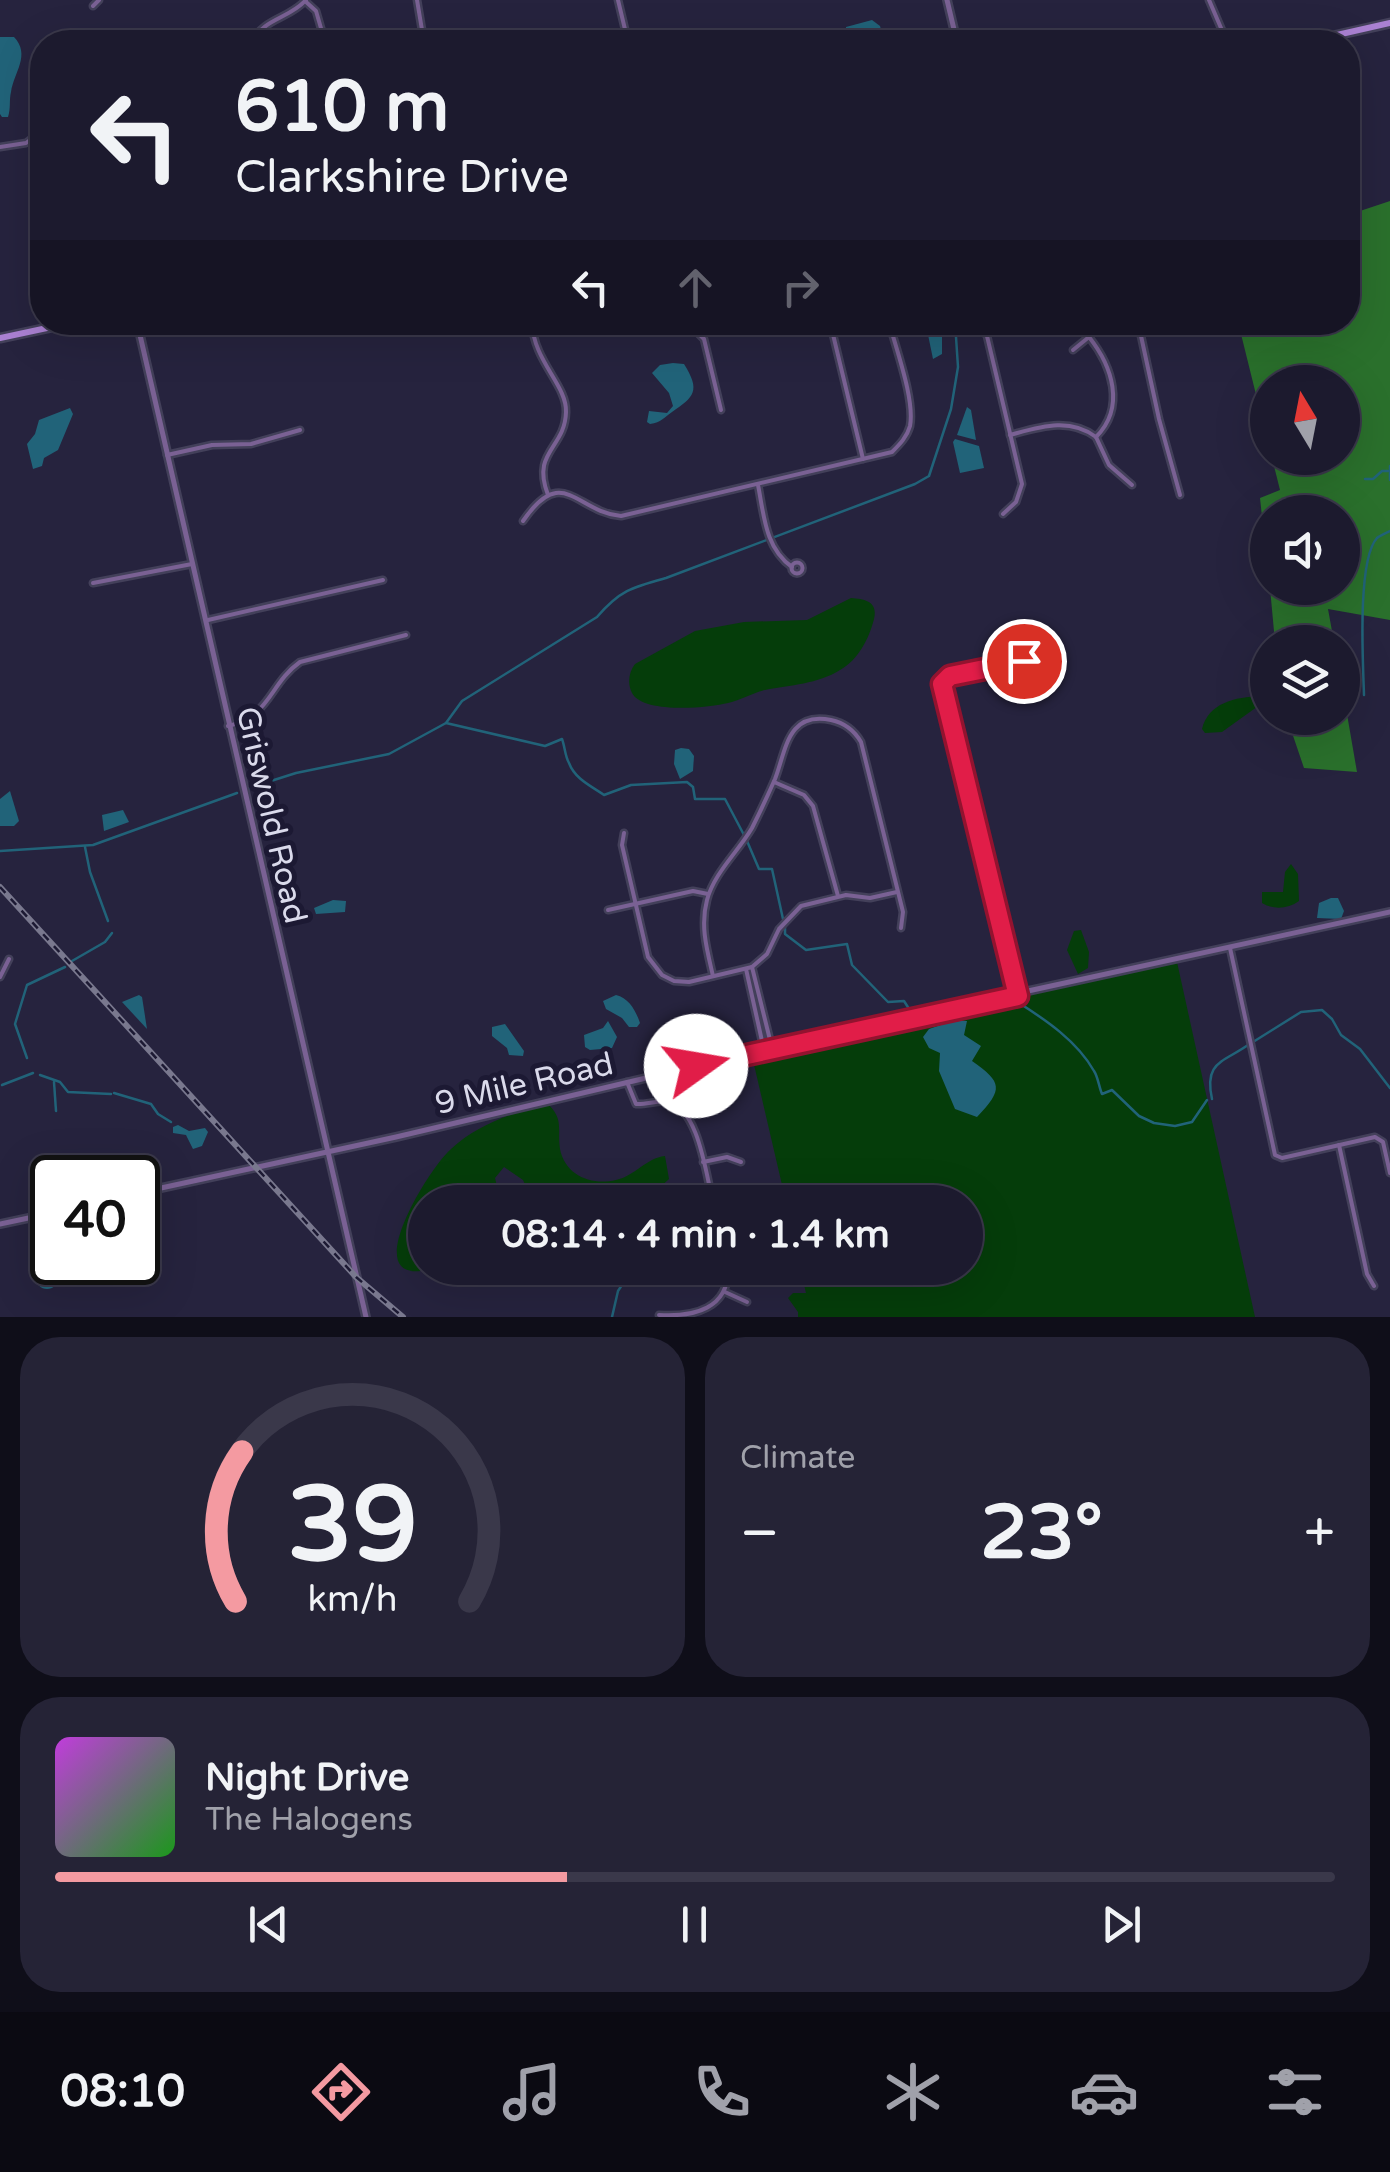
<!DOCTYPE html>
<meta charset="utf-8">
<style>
body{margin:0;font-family:"Varela Round",sans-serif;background:#252336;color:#f1f3f6;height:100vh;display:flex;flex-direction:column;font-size:38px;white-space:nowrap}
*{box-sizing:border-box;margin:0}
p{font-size:32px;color:#a0a1aa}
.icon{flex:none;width:55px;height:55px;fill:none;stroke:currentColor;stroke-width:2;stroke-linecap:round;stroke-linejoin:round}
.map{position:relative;height:1317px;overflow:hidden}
.sheet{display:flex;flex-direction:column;gap:20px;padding:20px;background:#0f0e19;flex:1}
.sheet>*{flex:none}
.guide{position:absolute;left:30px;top:30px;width:1330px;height:305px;border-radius:40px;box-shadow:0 10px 40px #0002,0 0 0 2px #3a384a;background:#1c1a2e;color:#f1f3f6;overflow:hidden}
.needle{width:65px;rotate:350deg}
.buttons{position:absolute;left:1250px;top:365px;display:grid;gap:20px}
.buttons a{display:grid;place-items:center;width:110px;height:110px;border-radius:50%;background:#1c1a2e;box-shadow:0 10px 40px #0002,0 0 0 2px #3a384a;font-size:50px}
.speed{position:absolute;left:30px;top:1155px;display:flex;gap:20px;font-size:50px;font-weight:700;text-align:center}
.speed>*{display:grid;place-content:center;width:130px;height:130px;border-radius:50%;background:#1c1a2e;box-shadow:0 10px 40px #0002,0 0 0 2px #3a384a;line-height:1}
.speed .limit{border:5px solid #111;border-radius:15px;background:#fff;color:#111}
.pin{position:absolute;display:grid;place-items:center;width:85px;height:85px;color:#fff;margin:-42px;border:5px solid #fff;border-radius:50%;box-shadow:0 2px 10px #0007}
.me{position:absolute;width:110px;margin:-55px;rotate:77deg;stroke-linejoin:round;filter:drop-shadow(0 0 8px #0008)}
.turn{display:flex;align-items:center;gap:35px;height:210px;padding:0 40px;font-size:45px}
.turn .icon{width:130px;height:130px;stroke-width:2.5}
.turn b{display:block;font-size:70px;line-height:85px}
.lanes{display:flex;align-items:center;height:95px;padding:0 40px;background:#0003;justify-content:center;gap:50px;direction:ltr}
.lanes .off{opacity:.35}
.big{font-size:75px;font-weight:800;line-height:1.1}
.sheet .tile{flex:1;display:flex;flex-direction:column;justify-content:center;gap:15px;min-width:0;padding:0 35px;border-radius:40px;background:#252336}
.sheet .dial{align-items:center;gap:0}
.dial svg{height:260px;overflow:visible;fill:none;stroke:#3a384a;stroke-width:7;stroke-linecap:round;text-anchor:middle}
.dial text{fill:#f1f3f6;stroke:none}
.song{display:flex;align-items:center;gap:30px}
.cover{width:120px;height:120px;border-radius:15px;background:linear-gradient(135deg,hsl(290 70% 55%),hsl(120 70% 35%))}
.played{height:10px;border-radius:5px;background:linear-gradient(90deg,#f49aa1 40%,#3a384a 40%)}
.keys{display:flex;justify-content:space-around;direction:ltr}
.heat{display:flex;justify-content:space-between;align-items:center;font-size:55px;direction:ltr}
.sheet .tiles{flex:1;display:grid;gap:20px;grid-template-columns:1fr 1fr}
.tile:last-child{grid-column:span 2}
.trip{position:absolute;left:408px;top:1185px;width:575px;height:100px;border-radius:50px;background:#1c1a2e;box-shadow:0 10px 40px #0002,0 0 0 2px #3a384a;font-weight:800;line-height:100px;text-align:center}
.tabs{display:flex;height:160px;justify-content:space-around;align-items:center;background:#0b0a12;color:#a0a1aa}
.tabs .icon{width:70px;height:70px}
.tabs .on{color:#f49aa1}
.tabs b{font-size:45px;color:#f1f3f6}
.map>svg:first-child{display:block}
.green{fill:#053d0a}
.forest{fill:#2a702c}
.water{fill:#216379}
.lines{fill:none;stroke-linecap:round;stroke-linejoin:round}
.stream{stroke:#216379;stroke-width:2.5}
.minor-casing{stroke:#43405a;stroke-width:9}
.tertiary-casing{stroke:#43405a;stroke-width:10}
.secondary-casing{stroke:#43405a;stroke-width:11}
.minor{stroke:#7a6194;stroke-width:4}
.tertiary{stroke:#7a6194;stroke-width:5}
.secondary{stroke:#aa81d2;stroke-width:6}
.rail-casing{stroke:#79788e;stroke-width:6}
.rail{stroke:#1c1933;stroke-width:2.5;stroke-dasharray:8;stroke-linecap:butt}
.route-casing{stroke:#92132f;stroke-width:25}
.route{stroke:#e11d48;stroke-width:18}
.labels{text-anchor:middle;stroke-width:10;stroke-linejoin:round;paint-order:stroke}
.street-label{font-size:32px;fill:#dadaeb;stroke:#1c1933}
</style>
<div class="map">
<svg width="1390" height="1317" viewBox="0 0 1390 1317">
<rect width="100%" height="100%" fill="#26233e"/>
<!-- green -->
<g class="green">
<path d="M 851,598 C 866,599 878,602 874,619 C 869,639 858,660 840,670 C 818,684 790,685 765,690 C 752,693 741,700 728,703 C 708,708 643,714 632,693 C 627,683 629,672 635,664 L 695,631 L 744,622 L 807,620 Z"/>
<path d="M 1261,696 L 1261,704 L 1222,732 L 1205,733 L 1202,729 C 1208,703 1235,697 1261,696 Z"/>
<path d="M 1291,864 L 1298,874 L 1299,901 C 1288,909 1273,910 1262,903 L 1262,892 L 1283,892 L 1285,872 Z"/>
<polygon points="1081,930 1089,952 1088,968 1078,974 1067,950 1074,931"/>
<polygon points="1177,962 1255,1317 798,1317 798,1312 788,1298 793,1293 806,1293 800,1268 965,1268 965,1202 786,1202 752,1056"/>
<path d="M 549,1105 C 564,1120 557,1130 560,1149 C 565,1175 591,1186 616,1180 C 635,1176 646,1158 665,1156 L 669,1179 L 644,1202 L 533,1202 L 523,1180 L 504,1167 L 495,1178 L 501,1202 L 425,1202 L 425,1268 L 434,1268 C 352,1293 428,1169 451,1149 C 477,1125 514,1111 549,1105 Z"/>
</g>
<!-- forest -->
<g class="forest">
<polygon points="1348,196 1360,211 1390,201 1390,620 1328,609 1334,642 1275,642 1270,588 1342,588 1342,512 1268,512 1267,563 1260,498 1280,490 1272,458 1342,458 1342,382 1268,382 1267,439 1240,330 1244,323 1348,322"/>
<polygon points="1343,691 1357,772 1304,768 1287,718 1342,718"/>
</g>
<!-- water -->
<g class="water">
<path d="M 872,20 L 880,26 L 882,33 C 874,45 858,45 846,41 L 846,27 Z"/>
<path d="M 0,37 L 14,37 C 31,55 14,72 11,92 C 9,100 11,108 8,117 L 2,117 L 0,114 Z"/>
<polygon points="942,323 942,354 933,359 926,325"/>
<path d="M 673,363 L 684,364 C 701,391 694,397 672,412 C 663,418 662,422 650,424 L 647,422 L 649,411 L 667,413 L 673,406 L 669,393 L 652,373 L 660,365 Z"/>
<polygon points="967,407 971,410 976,440 957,435"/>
<polygon points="70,408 73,414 58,450 44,458 42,466 33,469 27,444 35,434 39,420"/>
<polygon points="955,439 979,446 984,468 960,473 953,442"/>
<polygon points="681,748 689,749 694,756 693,771 680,779 674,764 675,750"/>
<polygon points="10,791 19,821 14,826 0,826 0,799"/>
<polygon points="123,810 129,822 104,831 102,815"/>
<polygon points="1331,898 1338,898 1344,911 1341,919 1317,918 1319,903"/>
<polygon points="333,900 346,901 345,912 316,914 314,908"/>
<polygon points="139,995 142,997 147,1029 122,1002"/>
<path d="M 616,995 C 629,998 636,1011 640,1023 L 637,1027 L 629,1027 L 622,1018 L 606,1009 L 603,1001 Z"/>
<path d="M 955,1020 L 967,1021 L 964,1035 L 981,1046 L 972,1061 C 1002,1082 1004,1089 977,1117 L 955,1109 L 939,1071 L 940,1053 L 929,1048 L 923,1037 L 929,1029 Z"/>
<polygon points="608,1021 617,1037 612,1048 590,1050 585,1047 584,1035 603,1028"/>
<polygon points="505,1024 524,1051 523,1056 509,1055 507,1048 492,1036 492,1027"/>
<polygon points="178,1125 189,1131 205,1128 208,1132 202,1146 193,1149 186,1135 173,1133 173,1127"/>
<circle cx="47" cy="1278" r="11"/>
</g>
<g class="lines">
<!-- stream -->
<g class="stream">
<polyline points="897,42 947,31 954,42"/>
<polyline points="1390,466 1390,480"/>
<polyline points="1365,479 1373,479 1382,471 1388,471"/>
<path d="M 1364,695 C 1363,663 1357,560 1377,538 C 1379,536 1388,532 1390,531"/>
<path d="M 446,723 L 545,746 L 562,739 C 565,747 565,756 569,763 C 575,779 591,786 604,795 L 631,785 L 687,782 L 693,787 L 695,799 L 725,799 L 744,835"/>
<path d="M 249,788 L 296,773 L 389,754 L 446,723 L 462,701 L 597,617 C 620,590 633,587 666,578 L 915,484 L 929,476 L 951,409 L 958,367 L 955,322"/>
<polyline points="747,841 759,869 772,869 783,919"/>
<polyline points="85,847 90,872 108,921"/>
<polyline points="0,851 93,845 237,793"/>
<polyline points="785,926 785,934 806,950 847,944 852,965 888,1002 904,1001 911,1012 938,1008"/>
<polyline points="72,961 105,942 112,933"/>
<path d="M 940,1015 L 1016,1001 C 1046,1020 1077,1041 1094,1071 C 1098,1077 1099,1087 1102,1094 L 1112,1090 L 1139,1116 L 1154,1123 L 1175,1126 L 1192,1122 L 1207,1100"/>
<polyline points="1253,1042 1301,1012 1322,1010 1332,1019 1341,1035 1360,1049 1390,1088"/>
<polyline points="27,1058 15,1024 27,985 65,967"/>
<polyline points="40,1075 60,1082 68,1092 111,1094"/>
<polyline points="54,1082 56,1111"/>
<polyline points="2,1085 33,1073"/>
<polyline points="114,1093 151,1104 158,1114 171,1122"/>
<path d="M 1212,1099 C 1204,1062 1222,1063 1248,1045"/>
<polyline points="612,1317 618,1291 633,1268"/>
</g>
<!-- minor casing -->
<g class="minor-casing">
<g id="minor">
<polyline points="417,0 424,42"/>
<polyline points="618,0 628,42"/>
<polyline points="1209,0 1227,42"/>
<polyline points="305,1 316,11 325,42"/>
<polyline points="93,6 99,0"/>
<polyline points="199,42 226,34 253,40"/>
<path d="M 252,42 C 264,18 289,19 306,0"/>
<polyline points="0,147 26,143 42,131"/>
<polyline points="304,322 306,332"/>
<path d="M 532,322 C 533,361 567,385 566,412 C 565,449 531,451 548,495"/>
<polyline points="687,322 704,339 721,410"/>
<polyline points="830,322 863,459"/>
<polyline points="978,322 987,336 1022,484 1016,502 1003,514"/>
<polyline points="1138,322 1159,419 1180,495"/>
<path d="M 1089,337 C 1112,366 1126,407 1096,437"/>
<polyline points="1073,350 1089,337 1094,322"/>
<path d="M 1010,435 C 1040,427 1069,417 1096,437"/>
<polyline points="1096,437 1109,465 1132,485"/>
<polyline points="167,455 212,445 251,444 300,430"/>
<path d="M 758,485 C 764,515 765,548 792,567"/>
<path d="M 523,521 C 563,463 576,512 621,516 L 892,452 C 900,444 907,437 910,426 C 915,400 896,349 889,322"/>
<circle cx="797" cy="568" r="5.5"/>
<polyline points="93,583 192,564"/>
<polyline points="208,620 383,580"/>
<path d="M 228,726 C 271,716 269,684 300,662 L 406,635"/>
<polyline points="774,782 804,795 813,806 838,896"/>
<polyline points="624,833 622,845 648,957 662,975 674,981 689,982 752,967 767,954 779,929 801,906 846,895 870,898 897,892"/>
<polyline points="608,910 693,891 708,894"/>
<polyline points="1230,948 1275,1155 1282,1158 1375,1137 1383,1142 1390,1173"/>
<polyline points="752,967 772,1048"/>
<polyline points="746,969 764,1050"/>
<path d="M 713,976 C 707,950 700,926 707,900 C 714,873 738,852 752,828 C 760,812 768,795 775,779 C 786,751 787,711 831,720 C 845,723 854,730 861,742 L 903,912 L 901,928"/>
<polyline points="0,977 9,959"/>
<polyline points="1018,995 942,684 948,677 1029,660"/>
<path d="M 627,1082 L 636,1104 C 646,1105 658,1100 668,1102 C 699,1108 706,1176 713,1202"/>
<polyline points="1339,1145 1367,1274 1374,1286"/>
<polyline points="703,1162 727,1157 741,1162"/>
<polyline points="782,1202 783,1202"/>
<polyline points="725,1292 747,1302"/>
<path d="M 659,1315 C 694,1317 729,1309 728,1268"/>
</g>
</g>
<!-- tertiary casing -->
<g class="tertiary-casing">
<g id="tertiary">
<polyline points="947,0 957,42"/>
<polyline points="137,322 366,1317"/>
<polyline points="138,1193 396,1137 845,1031 1390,912"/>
<polyline points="0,1224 52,1213"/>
</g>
</g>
<!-- secondary casing -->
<g class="secondary-casing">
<g id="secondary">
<polyline points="1306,42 1390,23"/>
<polyline points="0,338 75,322"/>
</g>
</g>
<!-- minor -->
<use href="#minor" class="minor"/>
<!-- tertiary -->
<use href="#tertiary" class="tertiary"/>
<!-- secondary -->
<use href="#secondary" class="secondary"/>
<!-- rail casing -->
<g class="rail-casing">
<polyline id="rail" points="0,887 356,1277 403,1317"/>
</g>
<!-- rail -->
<use href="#rail" class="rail"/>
</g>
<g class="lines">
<!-- route casing -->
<g class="route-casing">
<polyline id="route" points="696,1066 1018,996 942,684 950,676 1024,661"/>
</g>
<!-- route -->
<use href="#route" class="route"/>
</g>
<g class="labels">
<!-- street labels -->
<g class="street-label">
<text transform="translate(272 815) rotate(77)" y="11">Griswold Road</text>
<text transform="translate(524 1083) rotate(-13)" y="11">9 Mile Road</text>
</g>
</g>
</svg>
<div class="buttons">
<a><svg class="needle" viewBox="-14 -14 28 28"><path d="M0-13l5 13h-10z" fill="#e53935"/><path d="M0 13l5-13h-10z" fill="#a0a1aa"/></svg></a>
<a><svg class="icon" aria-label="sound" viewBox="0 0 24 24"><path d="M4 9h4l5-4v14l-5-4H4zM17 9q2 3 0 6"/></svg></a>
<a><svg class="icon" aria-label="layers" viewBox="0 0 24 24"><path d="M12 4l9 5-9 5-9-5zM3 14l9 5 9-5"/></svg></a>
</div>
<div class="speed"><div class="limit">40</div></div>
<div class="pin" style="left:1024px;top:661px;background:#d93025"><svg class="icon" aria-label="arrive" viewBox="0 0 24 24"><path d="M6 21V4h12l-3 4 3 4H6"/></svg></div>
<svg class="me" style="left:696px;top:1066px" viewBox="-20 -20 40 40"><circle r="19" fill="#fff"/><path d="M0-13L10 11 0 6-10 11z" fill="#e11d48"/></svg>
<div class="trip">08:14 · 4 min · 1.4 km</div>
<div class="guide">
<div class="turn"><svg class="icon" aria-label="left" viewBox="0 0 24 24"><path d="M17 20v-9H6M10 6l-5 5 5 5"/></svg><div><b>610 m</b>Clarkshire Drive</div></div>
<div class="lanes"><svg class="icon" aria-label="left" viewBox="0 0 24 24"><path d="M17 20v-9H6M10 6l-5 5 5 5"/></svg><svg class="icon off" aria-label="ahead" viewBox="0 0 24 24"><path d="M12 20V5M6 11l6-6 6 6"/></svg><svg class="icon off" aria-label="right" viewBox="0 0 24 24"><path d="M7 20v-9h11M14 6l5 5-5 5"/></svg></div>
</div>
</div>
<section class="sheet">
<div class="tiles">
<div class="tile dial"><svg viewBox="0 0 100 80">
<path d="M14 69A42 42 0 1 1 86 69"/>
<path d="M14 69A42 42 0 0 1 16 23" stroke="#f49aa1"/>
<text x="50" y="56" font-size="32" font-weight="700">39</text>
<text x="50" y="72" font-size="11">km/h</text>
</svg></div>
<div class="tile"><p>Climate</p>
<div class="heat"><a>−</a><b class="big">23°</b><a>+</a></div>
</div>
<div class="tile">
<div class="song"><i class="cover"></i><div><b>Night Drive</b><p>The Halogens</p></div></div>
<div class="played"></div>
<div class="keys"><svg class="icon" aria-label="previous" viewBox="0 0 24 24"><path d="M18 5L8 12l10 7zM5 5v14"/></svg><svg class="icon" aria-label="pause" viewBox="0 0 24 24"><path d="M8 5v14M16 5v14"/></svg><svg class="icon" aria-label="next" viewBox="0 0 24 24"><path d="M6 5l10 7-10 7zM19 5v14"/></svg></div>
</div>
</div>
</section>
<nav class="tabs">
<b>08:10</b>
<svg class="icon on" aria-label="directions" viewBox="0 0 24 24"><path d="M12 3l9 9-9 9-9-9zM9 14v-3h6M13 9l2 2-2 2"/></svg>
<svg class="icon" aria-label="music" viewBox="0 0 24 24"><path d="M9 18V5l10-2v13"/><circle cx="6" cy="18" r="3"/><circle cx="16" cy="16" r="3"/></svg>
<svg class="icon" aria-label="phone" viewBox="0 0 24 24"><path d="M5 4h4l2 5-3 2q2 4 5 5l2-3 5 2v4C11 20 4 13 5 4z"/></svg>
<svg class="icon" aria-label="climate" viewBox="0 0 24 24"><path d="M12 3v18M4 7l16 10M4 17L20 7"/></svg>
<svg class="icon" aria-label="car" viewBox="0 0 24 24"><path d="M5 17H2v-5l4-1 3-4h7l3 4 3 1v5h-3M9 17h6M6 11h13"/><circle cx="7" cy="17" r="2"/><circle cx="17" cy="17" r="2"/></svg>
<svg class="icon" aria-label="filters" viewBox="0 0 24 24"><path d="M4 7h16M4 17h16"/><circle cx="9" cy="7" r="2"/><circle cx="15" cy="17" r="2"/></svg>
</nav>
